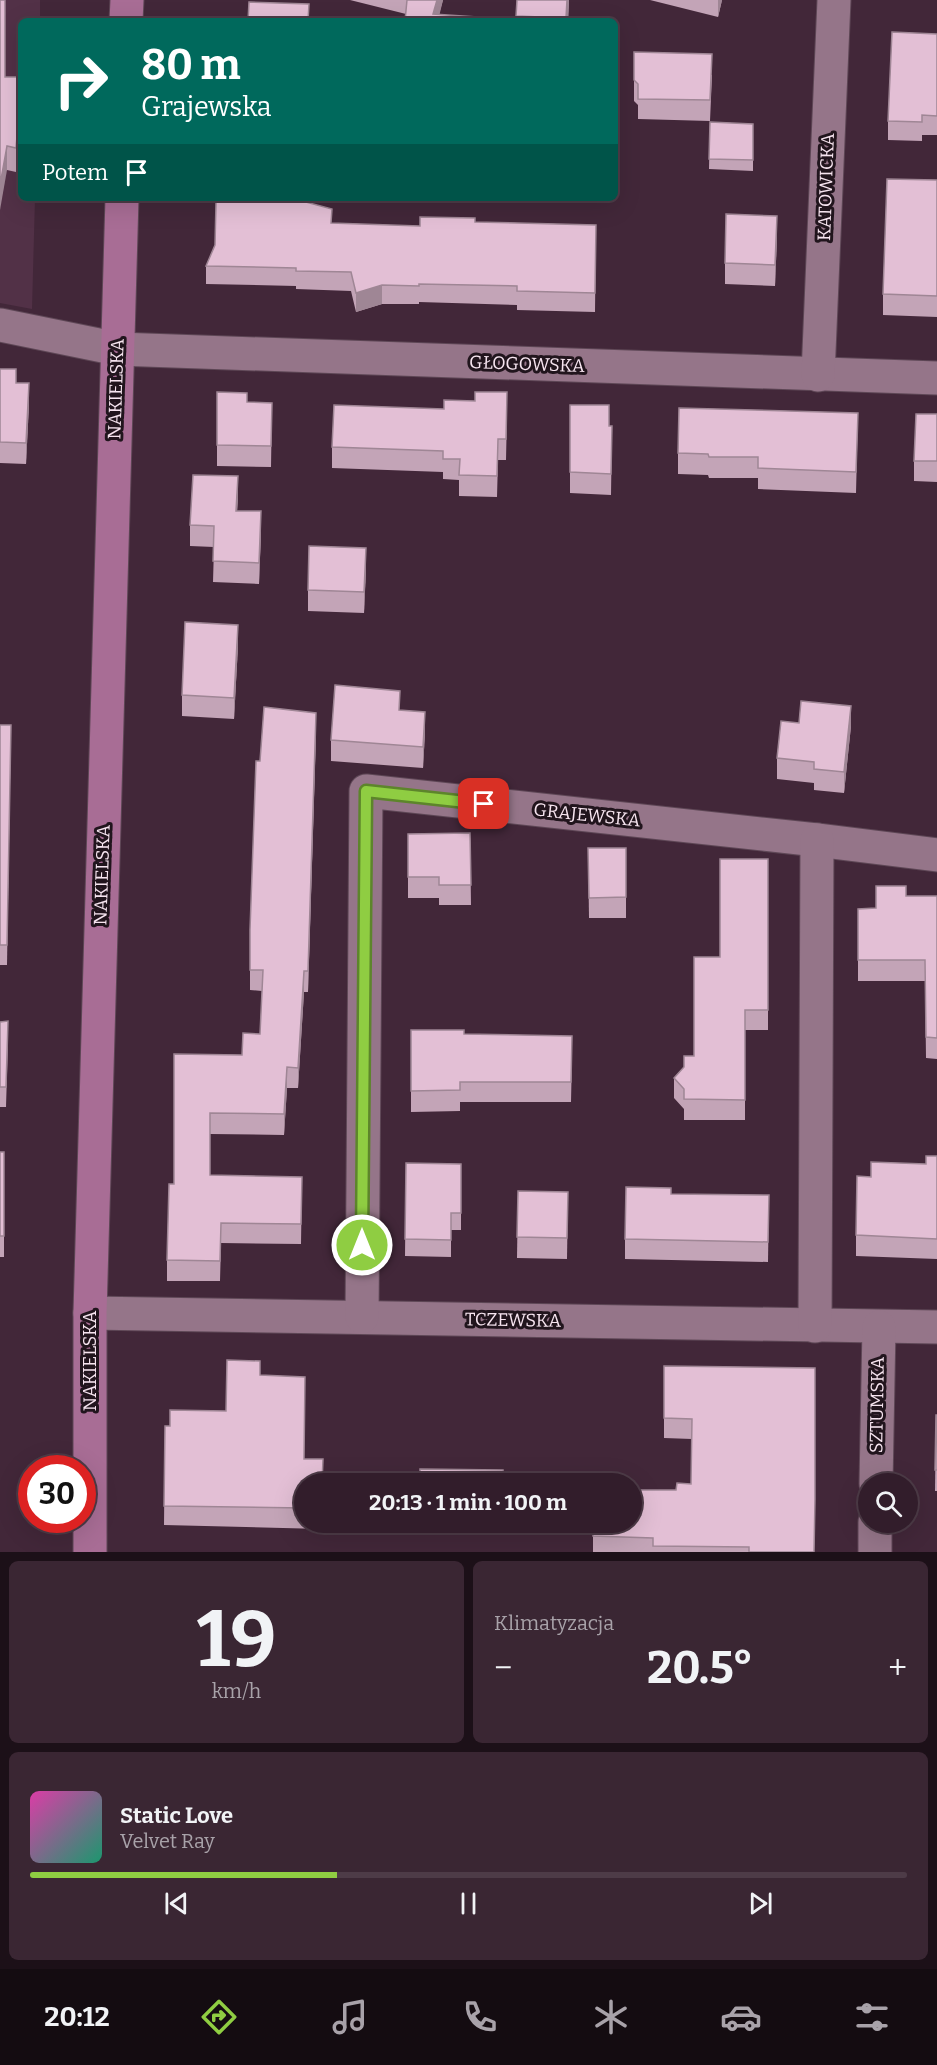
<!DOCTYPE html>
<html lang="pl">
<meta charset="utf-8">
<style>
body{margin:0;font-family:Bitter,serif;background:#3a2633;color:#f1f3f6;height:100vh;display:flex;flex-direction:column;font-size:22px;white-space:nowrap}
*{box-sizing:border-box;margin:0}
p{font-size:20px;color:#a8a2a9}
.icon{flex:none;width:33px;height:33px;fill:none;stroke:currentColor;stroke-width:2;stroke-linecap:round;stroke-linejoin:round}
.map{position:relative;height:1552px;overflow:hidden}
.panel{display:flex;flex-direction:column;gap:9px;padding:9px;background:#1c1018;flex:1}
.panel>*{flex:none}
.banner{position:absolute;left:18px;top:18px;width:600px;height:183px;border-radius:9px;box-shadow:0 6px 24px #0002,0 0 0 2px #4d3b47;background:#00695c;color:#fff;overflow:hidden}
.buttons{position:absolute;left:858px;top:1473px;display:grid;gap:12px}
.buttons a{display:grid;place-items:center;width:60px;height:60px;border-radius:50%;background:#321d2b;box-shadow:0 6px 24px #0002,0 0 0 2px #4d3b47;font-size:30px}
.speed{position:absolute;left:18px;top:1455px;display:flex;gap:12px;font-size:30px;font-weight:700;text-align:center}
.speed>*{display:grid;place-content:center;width:78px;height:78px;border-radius:50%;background:#321d2b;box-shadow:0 6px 24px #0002,0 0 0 2px #4d3b47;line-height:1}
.speed .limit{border:9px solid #d22;background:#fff;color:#111}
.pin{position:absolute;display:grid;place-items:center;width:51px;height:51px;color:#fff;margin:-26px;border-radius:12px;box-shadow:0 3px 9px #0006}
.me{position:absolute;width:66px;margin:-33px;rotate:0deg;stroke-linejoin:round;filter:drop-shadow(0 0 4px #0008)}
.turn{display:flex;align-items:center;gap:21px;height:126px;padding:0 24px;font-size:27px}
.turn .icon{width:78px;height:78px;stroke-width:2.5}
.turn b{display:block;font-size:42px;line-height:51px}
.then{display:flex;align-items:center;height:57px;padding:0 24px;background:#0003;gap:12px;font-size:22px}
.big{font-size:45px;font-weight:700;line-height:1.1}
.panel .widget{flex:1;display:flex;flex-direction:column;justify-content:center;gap:9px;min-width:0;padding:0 21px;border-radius:9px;background:#3a2633}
.panel .dial{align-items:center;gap:0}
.dial b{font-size:78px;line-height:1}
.song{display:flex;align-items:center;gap:18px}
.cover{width:72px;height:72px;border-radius:9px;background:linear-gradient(135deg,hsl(320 70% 55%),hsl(160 70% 35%))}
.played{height:6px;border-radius:3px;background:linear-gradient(90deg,#8fcd42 35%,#4d3b47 35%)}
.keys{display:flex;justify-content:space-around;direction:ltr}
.heat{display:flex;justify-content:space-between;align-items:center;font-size:33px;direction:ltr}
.panel .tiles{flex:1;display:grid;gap:9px;grid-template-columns:1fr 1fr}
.widget:last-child{grid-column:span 2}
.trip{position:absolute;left:294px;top:1473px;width:348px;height:60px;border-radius:30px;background:#321d2b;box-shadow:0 6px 24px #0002,0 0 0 2px #4d3b47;font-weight:700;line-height:60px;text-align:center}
.menu{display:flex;height:96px;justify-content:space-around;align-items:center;background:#140c11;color:#a8a2a9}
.menu .icon{width:42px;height:42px}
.menu .active{color:#8fcd42}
.menu b{font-size:27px;color:#f1f3f6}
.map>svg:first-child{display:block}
.built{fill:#523147}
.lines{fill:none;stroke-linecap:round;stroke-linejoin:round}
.minor-casing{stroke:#5e4756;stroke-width:35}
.secondary-casing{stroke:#5e4756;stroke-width:35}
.minor{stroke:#957589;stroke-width:33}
.secondary{stroke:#a86d95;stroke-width:33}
.wall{fill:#c3a4b7}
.shaded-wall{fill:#9f8695}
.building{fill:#e3bfd5;stroke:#9f8695;stroke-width:1.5}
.route-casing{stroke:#5d852b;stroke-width:15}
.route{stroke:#8fcd42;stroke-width:10}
.labels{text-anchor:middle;stroke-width:6;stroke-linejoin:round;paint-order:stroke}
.street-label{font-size:18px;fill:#f7e5f0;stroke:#21151d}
</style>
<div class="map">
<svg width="937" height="1552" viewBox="0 0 937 1552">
<rect width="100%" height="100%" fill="#422739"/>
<!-- built -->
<polygon class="built" points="0,0 40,0 40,21 21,21 21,198 35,198 32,309 0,303"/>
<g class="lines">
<!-- minor casing -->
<g class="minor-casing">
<g id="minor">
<polyline points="0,325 118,349 937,378"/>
<polyline points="818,375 834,0"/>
<polyline points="90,1313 937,1327"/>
<polyline points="362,1317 366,791 817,840 937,855"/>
<polyline points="815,1326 817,840"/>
<polyline points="876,1484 879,1327"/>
<polyline points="875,1552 875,1522"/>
</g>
</g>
<!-- secondary casing -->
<g class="secondary-casing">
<g id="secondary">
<polyline points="126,21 127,0"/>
<polyline points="90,1552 90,1313 122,198"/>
</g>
</g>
<!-- minor -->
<use href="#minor" class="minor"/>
<!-- secondary -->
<use href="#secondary" class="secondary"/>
</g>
<!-- wall -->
<g class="wall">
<polygon points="350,0 443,0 439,14 406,14"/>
<polygon points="517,0 569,0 568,21 516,21"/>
<polygon points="650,0 722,0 718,17"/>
<polygon points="937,34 937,135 922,135 922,141 888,140 888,121"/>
<polygon points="634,52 712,75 710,121 638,119 638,105 634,101"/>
<polygon points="5,77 18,148 16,172 7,170"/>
<polygon points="710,122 753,124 753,171 709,169"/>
<polygon points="937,180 937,317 883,315 883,294"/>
<polygon points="475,222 596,225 595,312 517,310 517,305 419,302 419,304 382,304 356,312 351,291 296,289 296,286 206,284 206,266 332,223 420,226"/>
<polygon points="777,237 775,286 725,284 725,263"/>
<polygon points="0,369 16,383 29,404 26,464 0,463"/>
<polygon points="217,392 247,402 272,403 271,467 217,466"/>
<polygon points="570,405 609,426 612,426 611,495 570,493"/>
<polygon points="507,413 506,460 498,460 497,497 459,496 459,480 443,479 443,472 332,468 332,447"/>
<polygon points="858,413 856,493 758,489 758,478 709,478 708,475 678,474 678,453"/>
<polygon points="937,414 937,482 914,481 914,461"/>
<polygon points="238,497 237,511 261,532 259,584 213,582 214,547 190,546 190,525"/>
<polygon points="366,569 364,613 308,611 308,590"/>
<polygon points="238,646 234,719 182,716 182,695"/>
<polygon points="400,710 425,732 423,768 331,761 331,740"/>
<polygon points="799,723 851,726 844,793 814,790 814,783 777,779 777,758"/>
<polygon points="0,725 11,725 7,965 0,965"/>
<polygon points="316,733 308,992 304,992 298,1088 287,1088 284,1135 210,1134 210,1175 302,1177 301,1244 221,1243 220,1281 167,1281 167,1260 174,1184 174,1054 242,1055 260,1034 262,991 250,990 250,930 260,761"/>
<polygon points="470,833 471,905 439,905 439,898 408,898 408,834"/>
<polygon points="588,848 626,848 626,918 589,918"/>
<polygon points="768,859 768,1030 745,1030 745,1120 684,1120 684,1109 674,1098 674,1078 694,1056 720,957"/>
<polygon points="906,896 937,896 937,1059 926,1058 925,981 858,981 858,909 876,908"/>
<polygon points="0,1022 8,1042 6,1107 0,1107"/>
<polygon points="411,1030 464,1034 572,1056 571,1102 460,1102 460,1111 411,1112"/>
<rect x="0" y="1152" width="4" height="105"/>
<polygon points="937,1156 937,1259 856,1256 856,1235 871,1177 926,1164"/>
<polygon points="406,1163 461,1164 461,1230 451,1230 451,1257 405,1256"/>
<polygon points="518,1191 568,1192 567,1259 517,1258"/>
<polygon points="671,1194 769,1195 768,1262 625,1259 625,1239"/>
<polygon points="664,1366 815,1368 815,1519 814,1552 593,1552 593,1522 691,1484 692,1439 664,1438"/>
<polygon points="260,1375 304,1484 304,1522 322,1522 322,1529 164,1525 165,1426 170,1426 226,1411"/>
<polygon points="936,1415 937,1415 937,1491 935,1491"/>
<rect x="420" y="1522" width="83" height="6"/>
</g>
<!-- shaded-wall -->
<g class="shaded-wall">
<polygon points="437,0 443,0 438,21 433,14"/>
<polygon points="567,0 569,0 568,21 566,21"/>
<polygon points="718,0 722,0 718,17"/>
<polygon points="19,77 18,148 16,172 16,148"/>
<polygon points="7,146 7,170 0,210 0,185"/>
<polygon points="777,216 777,237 775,286 775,265"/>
<polygon points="382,285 382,304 356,312 356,293"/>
<polygon points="29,383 29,404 26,464 26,443"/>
<polygon points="238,476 238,497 236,531 236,511"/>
<polygon points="261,511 261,532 259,584 259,563"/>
<polygon points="366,548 366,569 364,613 364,592"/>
<polygon points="238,625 238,646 234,719 234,698"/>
<polygon points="851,706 851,726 844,793 844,772"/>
<polygon points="425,712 425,732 423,768 423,747"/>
<polygon points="316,713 316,733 308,992 308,971"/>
<polygon points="304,971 304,992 298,1088 298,1068"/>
<polygon points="287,1067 287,1088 284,1135 284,1114"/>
</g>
<!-- building -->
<g class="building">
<polygon points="0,0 5,0 5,77 19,77 18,124 16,148 7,146 0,185"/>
<polygon points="407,0 437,0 433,14 492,18 492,21 405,21"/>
<polygon points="517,0 567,0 566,18 516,16"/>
<polygon points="249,2 309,4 308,21 248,21"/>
<polygon points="892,32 937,34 937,116 922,115 922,122 888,121"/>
<polygon points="634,52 712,54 710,100 638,99 638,84 634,80"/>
<polygon points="710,122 753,124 753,160 709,159"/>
<polygon points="887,179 937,180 937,296 883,294"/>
<polygon points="263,198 291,198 332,209 331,223 420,226 420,217 475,218 475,222 596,225 595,293 517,291 517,286 419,284 419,286 382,285 356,293 351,272 296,271 296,268 206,266 215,245 216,202 263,202"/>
<polygon points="726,214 777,216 775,265 725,263"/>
<polygon points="0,369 16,369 16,383 29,383 26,443 0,442"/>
<polygon points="217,392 247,393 247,402 272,403 271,446 217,445"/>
<polygon points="475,392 507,392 506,439 498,439 497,476 459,475 460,459 443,459 443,451 332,447 334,405 444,409 444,400 475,401"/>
<polygon points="570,405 609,405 609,426 612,426 611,474 570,472"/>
<polygon points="679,408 858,413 856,472 758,468 758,457 709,457 708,454 678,453"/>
<polygon points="916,414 937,414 937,461 914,461"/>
<polygon points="193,475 238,476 236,511 261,511 259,563 213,561 214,526 190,525"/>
<polygon points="309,546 366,548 364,592 308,590"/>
<polygon points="185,622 238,625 234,698 182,695"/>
<polygon points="335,685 400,691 399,710 425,712 423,747 331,740"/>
<polygon points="801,701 851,706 844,772 814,769 814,762 777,758 781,721 799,723"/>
<polygon points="264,707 316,713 308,971 304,971 298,1068 287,1067 284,1114 210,1113 210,1175 302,1177 301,1224 221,1223 220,1261 167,1260 169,1184 174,1184 174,1054 242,1055 243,1033 260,1034 263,970 250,970 250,930 256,761 260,761"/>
<polygon points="0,725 11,725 7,945 0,945"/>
<polygon points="470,833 471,885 439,885 439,877 408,877 408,834"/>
<polygon points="588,848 626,848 626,897 589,898"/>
<polygon points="720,859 768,859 768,1010 745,1010 745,1100 684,1099 684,1089 674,1078 684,1067 684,1056 694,1056 694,957 720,957"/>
<polygon points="876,886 906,886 906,896 937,896 937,1038 926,1037 925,960 858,960 858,909 876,908"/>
<polygon points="8,1021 6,1087 0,1087 0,1022"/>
<polygon points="411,1030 464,1030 464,1034 572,1036 571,1082 460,1082 460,1090 411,1091"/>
<rect x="0" y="1152" width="4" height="84"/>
<polygon points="926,1156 937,1156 937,1239 856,1235 857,1176 871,1177 871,1162 926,1164"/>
<polygon points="406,1163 461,1164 461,1213 451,1213 451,1240 405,1239"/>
<polygon points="626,1187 671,1188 671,1194 769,1195 768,1242 625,1239"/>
<polygon points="518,1191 568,1192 567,1238 517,1237"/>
<polygon points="227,1360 260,1361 260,1375 305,1377 304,1459 323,1459 322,1484 304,1484 304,1508 164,1506 165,1426 170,1426 170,1410 226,1411"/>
<polygon points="664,1366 815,1368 815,1499 814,1552 749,1552 749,1547 653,1546 653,1538 593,1536 593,1522 632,1522 632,1490 676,1490 677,1483 691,1484 692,1419 664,1418"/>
<polygon points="936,1415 937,1415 937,1470 935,1470"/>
<polygon points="420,1469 503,1470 503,1484 420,1484"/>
</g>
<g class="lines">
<!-- route casing -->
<g class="route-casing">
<polyline id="route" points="362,1245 366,791 484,804"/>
</g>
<!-- route -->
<use href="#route" class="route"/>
</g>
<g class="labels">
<!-- street labels -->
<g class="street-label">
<text transform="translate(826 187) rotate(-88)" y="6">KATOWICKA</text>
<text transform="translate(527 364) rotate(2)" y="6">GŁOGOWSKA</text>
<text transform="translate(116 389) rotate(-88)" y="6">NAKIELSKA</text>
<text transform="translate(587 815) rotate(6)" y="6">GRAJEWSKA</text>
<text transform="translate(102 875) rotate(-88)" y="6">NAKIELSKA</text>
<text transform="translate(513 1320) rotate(1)" y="6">TCZEWSKA</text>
<text transform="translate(90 1361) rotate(-90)" y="6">NAKIELSKA</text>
<text transform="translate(877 1405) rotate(-89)" y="6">SZTUMSKA</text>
</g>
</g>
</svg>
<div class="buttons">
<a><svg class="icon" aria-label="search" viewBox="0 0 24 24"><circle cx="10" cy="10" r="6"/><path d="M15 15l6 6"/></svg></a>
</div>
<div class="speed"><div class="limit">30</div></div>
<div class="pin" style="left:484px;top:804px;background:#d93025"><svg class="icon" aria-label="arrive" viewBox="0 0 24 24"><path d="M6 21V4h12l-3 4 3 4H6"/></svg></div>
<svg class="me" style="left:362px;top:1245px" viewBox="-20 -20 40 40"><circle r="17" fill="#8fcd42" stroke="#fff" stroke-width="3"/><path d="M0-11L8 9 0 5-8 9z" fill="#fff"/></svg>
<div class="trip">20:13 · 1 min · 100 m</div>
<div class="banner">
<div class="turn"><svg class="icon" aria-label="right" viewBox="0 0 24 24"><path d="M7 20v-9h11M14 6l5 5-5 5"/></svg><div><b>80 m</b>Grajewska</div></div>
<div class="then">Potem<svg class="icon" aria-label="arrive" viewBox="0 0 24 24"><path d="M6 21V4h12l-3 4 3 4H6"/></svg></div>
</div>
</div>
<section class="panel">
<div class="tiles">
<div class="widget dial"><b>19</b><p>km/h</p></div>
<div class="widget"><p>Klimatyzacja</p>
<div class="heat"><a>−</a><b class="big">20.5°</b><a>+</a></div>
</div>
<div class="widget">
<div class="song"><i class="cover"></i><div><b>Static Love</b><p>Velvet Ray</p></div></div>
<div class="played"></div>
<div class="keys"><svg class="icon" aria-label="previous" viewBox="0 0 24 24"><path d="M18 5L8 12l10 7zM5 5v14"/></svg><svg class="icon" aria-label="pause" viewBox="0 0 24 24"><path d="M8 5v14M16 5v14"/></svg><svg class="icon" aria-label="next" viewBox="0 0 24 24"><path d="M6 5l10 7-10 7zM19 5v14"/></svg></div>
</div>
</div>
</section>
<nav class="menu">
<b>20:12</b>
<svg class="icon active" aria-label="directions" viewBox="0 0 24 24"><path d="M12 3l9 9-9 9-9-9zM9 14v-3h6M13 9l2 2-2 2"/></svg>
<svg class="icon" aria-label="music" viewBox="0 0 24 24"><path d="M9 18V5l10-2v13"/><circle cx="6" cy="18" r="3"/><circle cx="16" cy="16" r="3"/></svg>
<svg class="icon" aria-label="phone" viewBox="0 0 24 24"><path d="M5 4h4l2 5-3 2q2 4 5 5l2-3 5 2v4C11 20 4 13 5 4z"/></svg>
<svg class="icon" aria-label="climate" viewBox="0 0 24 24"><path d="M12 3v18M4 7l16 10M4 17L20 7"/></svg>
<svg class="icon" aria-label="car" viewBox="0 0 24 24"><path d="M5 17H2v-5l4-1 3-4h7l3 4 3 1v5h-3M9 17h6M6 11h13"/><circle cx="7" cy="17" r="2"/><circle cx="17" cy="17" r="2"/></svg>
<svg class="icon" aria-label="filters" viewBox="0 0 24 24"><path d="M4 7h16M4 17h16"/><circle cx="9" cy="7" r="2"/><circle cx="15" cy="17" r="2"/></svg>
</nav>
